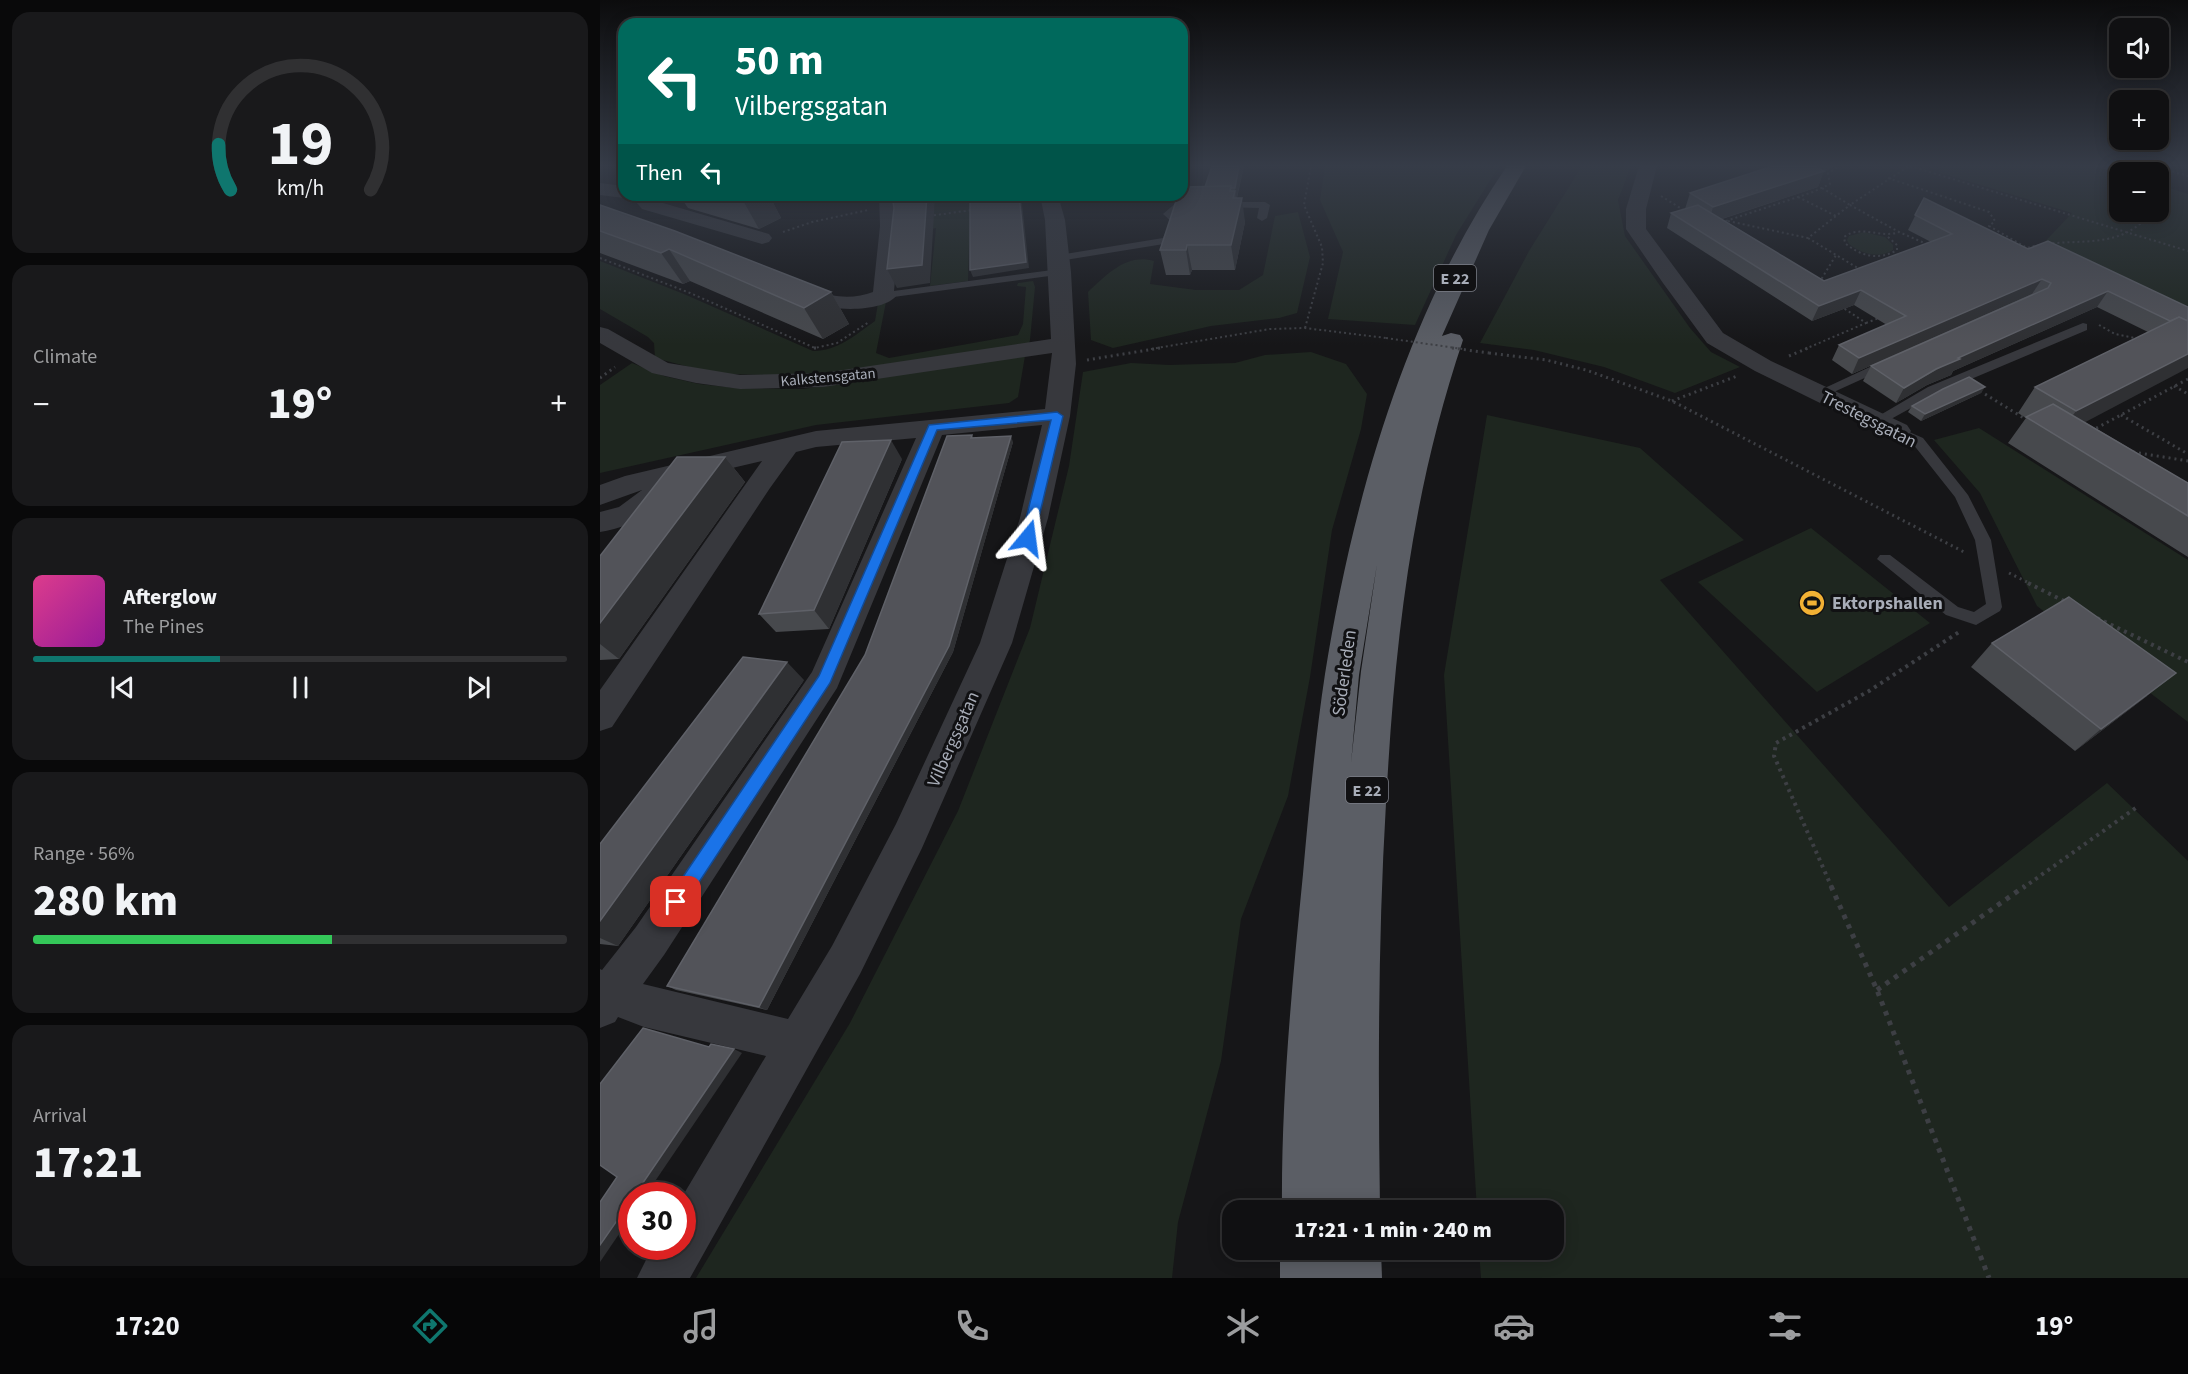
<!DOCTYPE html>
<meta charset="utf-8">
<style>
body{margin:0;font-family:"Source Sans 3",sans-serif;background:#19191b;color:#f1f3f6;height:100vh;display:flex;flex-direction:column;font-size:22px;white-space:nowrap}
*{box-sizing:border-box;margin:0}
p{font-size:20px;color:#9c9d9f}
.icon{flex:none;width:33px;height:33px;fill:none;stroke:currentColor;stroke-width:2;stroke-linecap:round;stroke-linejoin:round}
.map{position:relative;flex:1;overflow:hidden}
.details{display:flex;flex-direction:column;gap:12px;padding:12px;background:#09090a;width:600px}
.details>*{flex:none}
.guide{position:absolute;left:18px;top:18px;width:570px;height:183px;border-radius:18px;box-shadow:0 3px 15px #0003,0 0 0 2px #303032;background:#00695c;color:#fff;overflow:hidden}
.fabs{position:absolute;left:1509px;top:18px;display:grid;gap:12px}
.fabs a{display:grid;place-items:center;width:60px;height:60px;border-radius:12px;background:#101012;box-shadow:0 3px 15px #0003,0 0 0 2px #303032;font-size:30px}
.speed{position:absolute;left:18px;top:1182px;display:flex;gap:12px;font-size:30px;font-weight:700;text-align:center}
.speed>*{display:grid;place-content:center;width:78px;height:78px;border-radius:50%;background:#101012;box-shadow:0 3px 15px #0003,0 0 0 2px #303032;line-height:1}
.speed .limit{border:9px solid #d22;background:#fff;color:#111}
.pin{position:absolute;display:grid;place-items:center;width:51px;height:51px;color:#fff;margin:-26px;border-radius:12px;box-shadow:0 3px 9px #0006}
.me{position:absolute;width:66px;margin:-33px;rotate:16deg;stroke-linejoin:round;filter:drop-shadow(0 0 4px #0008)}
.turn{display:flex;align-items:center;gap:21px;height:126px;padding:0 18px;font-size:27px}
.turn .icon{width:78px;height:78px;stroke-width:2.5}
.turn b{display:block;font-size:42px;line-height:51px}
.then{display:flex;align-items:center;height:57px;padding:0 18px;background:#0003;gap:12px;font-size:22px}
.big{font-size:45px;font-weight:800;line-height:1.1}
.details .widget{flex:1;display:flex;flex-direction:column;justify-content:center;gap:9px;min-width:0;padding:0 21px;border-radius:18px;background:#19191b}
.details .dial{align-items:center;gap:0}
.dial svg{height:156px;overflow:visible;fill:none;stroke:#303032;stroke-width:7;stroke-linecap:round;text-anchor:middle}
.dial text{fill:#f1f3f6;stroke:none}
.song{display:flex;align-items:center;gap:18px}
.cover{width:72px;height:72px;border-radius:9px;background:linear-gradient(135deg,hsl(330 70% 55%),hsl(300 70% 35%))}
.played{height:6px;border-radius:3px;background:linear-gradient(90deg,#0f766e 35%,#303032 35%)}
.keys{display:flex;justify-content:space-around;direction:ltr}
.heat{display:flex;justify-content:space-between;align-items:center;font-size:33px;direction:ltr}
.charge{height:9px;border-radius:4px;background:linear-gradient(90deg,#34c759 56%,#303032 0)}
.trip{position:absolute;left:622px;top:1200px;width:342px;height:60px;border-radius:18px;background:#101012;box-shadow:0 3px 15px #0003,0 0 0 2px #303032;font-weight:800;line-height:60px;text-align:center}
.dock{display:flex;height:96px;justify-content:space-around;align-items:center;background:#060607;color:#9c9d9f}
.dock .icon{width:42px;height:42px}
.dock .on{color:#0f766e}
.dock b{font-size:27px;color:#f1f3f6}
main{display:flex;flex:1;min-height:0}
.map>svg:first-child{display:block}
.green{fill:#1e261f}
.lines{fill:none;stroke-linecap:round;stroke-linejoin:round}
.path-far3{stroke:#3d3f44;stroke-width:2;stroke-dasharray:2 3;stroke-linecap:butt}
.path-far2{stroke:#3d3f44;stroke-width:3;stroke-dasharray:2 4;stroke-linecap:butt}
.path-far1{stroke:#3d3f44;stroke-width:4;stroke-dasharray:3 4.5;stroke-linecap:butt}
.path{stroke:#3d3f44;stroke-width:5;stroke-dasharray:4.5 6;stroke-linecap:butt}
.service{fill:#37383d;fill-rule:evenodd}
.minor{fill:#37383d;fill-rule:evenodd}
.trunk{fill:#5b5e65;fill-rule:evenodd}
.path-bridge-far1{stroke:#3d3f44;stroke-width:2;stroke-dasharray:2 3;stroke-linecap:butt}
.path-bridge{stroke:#3d3f44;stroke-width:3;stroke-dasharray:2 4;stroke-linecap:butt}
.wall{fill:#47494d}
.shaded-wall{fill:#2f3033}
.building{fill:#525359;stroke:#5f6168;stroke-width:1.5}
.route{fill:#1a73e8;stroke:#114b97;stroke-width:1.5}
.labels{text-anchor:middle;stroke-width:6;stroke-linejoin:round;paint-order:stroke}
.far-street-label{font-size:15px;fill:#a8adb8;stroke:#111113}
.shield{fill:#111113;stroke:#7b7e86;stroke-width:1.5}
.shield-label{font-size:16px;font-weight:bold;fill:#a8adb8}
.street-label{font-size:18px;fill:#a8adb8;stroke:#111113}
.poi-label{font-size:18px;font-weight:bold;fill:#a8adb8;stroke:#111113;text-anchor:start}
</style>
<main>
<section class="details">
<div class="widget dial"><svg viewBox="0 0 100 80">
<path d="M14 69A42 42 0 1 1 86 69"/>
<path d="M14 69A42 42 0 0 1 8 46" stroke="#0f766e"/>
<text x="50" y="56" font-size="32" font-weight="700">19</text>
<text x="50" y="72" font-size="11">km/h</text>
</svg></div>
<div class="widget"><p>Climate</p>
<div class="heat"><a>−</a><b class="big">19°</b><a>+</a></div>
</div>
<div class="widget">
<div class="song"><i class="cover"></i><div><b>Afterglow</b><p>The Pines</p></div></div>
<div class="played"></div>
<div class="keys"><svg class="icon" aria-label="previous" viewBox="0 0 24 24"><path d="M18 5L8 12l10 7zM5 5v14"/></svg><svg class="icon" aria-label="pause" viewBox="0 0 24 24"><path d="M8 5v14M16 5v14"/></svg><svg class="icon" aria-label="next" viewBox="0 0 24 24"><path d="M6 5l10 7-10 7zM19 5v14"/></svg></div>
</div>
<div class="widget"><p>Range · 56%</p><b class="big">280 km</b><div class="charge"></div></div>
<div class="widget"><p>Arrival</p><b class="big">17:21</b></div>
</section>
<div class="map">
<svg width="1588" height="1278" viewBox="0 0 1588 1278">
<rect width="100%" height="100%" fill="#161618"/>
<!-- green -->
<g class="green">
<polygon points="725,166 899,166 856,235 815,325 728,319 743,252 720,200"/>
<polygon points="982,166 1031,166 1018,200 1025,236 1090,328 1111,352 1140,367 1075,393 1004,367 934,350 880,343 929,251"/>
<polygon points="1342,166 1490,166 1519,174 1520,212 1558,212 1559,185 1588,194 1588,324 1437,250 1472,213 1338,172"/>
<polygon points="332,195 367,195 370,208 368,281 330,286 336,228 327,230"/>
<path d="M 698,212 L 710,257 L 697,313 L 679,318 L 611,326 L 513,348 L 491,340 L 488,292 C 507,274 527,253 554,261 L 550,284 L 596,290 L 639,290 L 663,275 L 675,216 Z"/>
<path d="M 1264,232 L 1285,237 L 1293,245 L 1293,250 C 1280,259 1261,254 1249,244 L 1247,240 L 1249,236 Z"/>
<path d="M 0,261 L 84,294 L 213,351 C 238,351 255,335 275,321 L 278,303 L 286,302 L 276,353 L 289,358 L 418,335 L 423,324 L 426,287 L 417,286 L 418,283 L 433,281 L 435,287 L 430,340 L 429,344 L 252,371 L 198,376 L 128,374 L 97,369 L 55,358 L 54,343 L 48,337 L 0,309 Z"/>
<polygon points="711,352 746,364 767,394 761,429 732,530 710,677 688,796 641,919 621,1061 578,1222 572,1278 96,1278 250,1023 358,811 430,628 469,466 483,372 531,363 569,365 635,363 665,355"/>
<polygon points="425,356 418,397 409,403 216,425 0,473 0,385 32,363 64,376 99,384 136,388 203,389"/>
<polygon points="887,415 1040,448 1144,540 1060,580 1349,907 1507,783 1588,861 1588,1278 881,1278 879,1250 954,1250 954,1210 877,1210 844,675"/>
<polygon points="1379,428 1588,560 1588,722 1437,606 1380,493 1334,440"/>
<polygon points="1211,528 1330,623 1217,692 1098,582"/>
</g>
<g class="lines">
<!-- path-far3 -->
<g class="path-far3">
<polyline points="1310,166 1588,251"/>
<polyline points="1553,166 1588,176"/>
<polyline points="1227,174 1239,166"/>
<path d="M 1288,178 L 1389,212 L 1395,221 L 1389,226 L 1427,248 C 1465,236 1509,251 1541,223"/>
<polyline points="1222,188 1250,205 1309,166"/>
<polyline points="1061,196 1085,211"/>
<polyline points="1198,197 1236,216"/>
<polyline points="329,216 372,210"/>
<polyline points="1128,221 1208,238 1250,205 1299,232 1329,245"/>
<polyline points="1127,226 1126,221 1213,192 1230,184 1228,174"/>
<polyline points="183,232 212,222 268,210"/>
<path d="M 1288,237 L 1297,245 L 1297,250 C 1279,261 1260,256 1245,243 L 1244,237 C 1262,224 1280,239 1299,232"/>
<polyline points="1208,238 1261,270"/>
<polyline points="0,258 90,293 215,348 237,343 269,322"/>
<polyline points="1219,283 1236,255"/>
<polyline points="1266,323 1279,318"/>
<polyline points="1499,325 1515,334 1540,339"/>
<polyline points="705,328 723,263 722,247 704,205 711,166"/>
<polyline points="551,349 670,329 705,328 786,338"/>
<polyline points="1205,349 1266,323 1242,307"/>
</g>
<!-- path-far2 -->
<g class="path-far2">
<polyline points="214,348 219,348"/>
<polyline points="889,353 946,360 986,370 1072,401 1364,552"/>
<polyline points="1189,356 1208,348"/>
<polyline points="487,360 560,348"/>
<polyline points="0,378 15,367"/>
<polyline points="1574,386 1588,394"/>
<polyline points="1380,391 1427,420"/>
<polyline points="1072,401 1137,376"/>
<polyline points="1521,415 1588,454"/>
<polyline points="1491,431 1588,379"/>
<polyline points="1533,452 1588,461"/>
<polyline points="1409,573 1431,584"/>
</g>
<!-- path-far1 -->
<g class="path-far1">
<polyline points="1428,583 1466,602"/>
<polyline points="1497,618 1588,662"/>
<polyline points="1232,888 1174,756 1176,743 1269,691 1359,632"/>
<polyline points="1423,888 1537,807"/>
</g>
<!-- path -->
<g class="path">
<polyline points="1231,886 1277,990 1389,1278"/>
<polyline points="1277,990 1425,886"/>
</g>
<!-- service -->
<g class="service">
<polygon points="577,202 592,201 597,204 592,207 583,207 574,214 581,220 576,236 570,243 459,261 454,258 459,255 563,238 571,221 563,214"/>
<polygon points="617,202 665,202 670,205 667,218 662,221 657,218 659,208 621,207 616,204"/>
<polygon points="460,269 464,270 464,274 286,298 280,295 286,292"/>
<polygon points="1483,323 1487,324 1487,330 1338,393 1282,424 1277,425 1270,421 1328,387"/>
<polygon points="1287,359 1291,360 1293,363 1291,366 1225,396 1215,396 1214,393"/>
<polygon points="1298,427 1323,438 1368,495 1391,540 1402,607 1400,611 1376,625 1346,615 1277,559 1280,555 1290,555 1358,607 1374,612 1386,604 1375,540 1355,497 1313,444 1293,434 1291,431 1293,428"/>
</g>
<!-- minor -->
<g class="minor">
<polygon points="1039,166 1057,166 1046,209 1046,229 1123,333 1171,361 1307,425 1311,431 1307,437 1298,439 1289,437 1155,371 1107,343 1063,283 1026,229 1026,209"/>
<polygon points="0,183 24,186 24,195 50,195 56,201 169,234 172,238 169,242 162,244 42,209 31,196 24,198 0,195"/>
<path d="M 279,195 L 297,195 L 300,226 L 294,291 L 297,295 C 281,317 202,311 187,290 L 190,285 C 205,282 217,291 231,295 C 245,298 260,297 273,292 L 280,226 Z"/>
<path d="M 440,195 L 458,195 L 465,220 L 471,272 L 476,364 L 470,416 L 448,518 L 412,643 L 322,848 L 260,974 L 90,1278 L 37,1278 L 53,1246 L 82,1246 L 82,1197 L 166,1056 L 44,1027 L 18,1017 L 15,1022 L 0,1028 L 0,969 L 2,970 L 36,927 L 212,672 L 316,438 L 216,447 L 196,452 L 170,488 L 12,727 L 0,731 L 0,690 L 162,461 L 81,480 C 69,508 29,528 0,532 L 0,512 L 19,507 L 42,490 L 0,505 L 0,485 L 25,476 L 216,431 L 445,409 L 452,353 L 223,387 L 140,389 L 96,383 L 52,373 L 0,343 L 0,327 L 8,329 L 68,363 L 140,375 L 223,373 L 451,339 L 445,220 ZM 442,425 L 420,518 L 380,643 L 296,824 L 232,946 L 188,1019 L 43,984 L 64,955 L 237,688 L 342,435 Z"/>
</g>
<!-- trunk -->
<g class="trunk">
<path d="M 907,166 L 926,166 L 889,230 L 842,336 L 851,333 L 860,335 L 863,340 C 811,495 795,640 786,803 C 778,938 778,1074 780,1210 L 682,1210 C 681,1099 692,985 703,874 C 709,808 715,740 725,674 C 753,499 806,313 907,166 ZM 777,564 L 761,671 L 751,763 L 759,675 Z"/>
<polygon points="680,1250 781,1250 782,1278 680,1278"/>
</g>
<!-- path-bridge-far1 -->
<polyline class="path-bridge-far1" points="786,338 863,349"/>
<!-- path-bridge -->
<polyline class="path-bridge" points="852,348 889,353"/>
</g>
<!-- wall -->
<g class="wall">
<polygon points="644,166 637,198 645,222 635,270 592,270 590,275 566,275 560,250"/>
<polygon points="1173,166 1234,166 1223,173 1218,187 1122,219 1224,281 1331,242 1308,230 1324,198 1428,249 1588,307 1485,422 1588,483 1588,557 1408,443 1426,418 1418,413 1435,387 1548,332 1497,307 1353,371 1351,375 1327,385 1296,403 1263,381 1271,366 1433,294 1252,374 1232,360 1239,345 1287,325 1254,305 1212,321 1067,228 1071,213 1085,209 1090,193"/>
<polygon points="1495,166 1527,166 1521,172 1520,172 1520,174"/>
<polygon points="79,195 169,195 181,218 159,229 88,208"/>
<polygon points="0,205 231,292 249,324 223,339 90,281 83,284 0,253"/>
<polygon points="1381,393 1321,421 1308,412 1312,406"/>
<polygon points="372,435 373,438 413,442 353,652 167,1010 76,990 67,986 265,655"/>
<polygon points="125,457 145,482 19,659 0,660 0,556"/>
<polygon points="302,459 229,629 176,632 159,614"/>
<polygon points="1392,643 1547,696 1475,751 1371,667"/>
<polygon points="204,680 18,946 0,944 0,844"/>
</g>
<!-- shaded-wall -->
<g class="shaded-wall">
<polygon points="639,166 644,166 636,200 635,188"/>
<polygon points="1217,166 1234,166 1223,173 1218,187 1109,223 1113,207"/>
<polygon points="140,195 169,195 181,218 159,229"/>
<polygon points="327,195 335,195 330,283 297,288 287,269"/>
<polygon points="419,195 422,204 429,268 373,277 370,270"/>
<polygon points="642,198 645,222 635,270 631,245"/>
<polygon points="587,245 592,270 590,275 586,250"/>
<polygon points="69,249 90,281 83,284 61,253"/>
<polygon points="1442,279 1432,294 1252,374 1259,358"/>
<polygon points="1261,290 1254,305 1212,321 1219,306"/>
<polygon points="1508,291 1497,307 1353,371 1351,375 1327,385 1296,403 1304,388 1358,358"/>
<polygon points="231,292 249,324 223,339 204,308"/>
<polygon points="1588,354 1588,368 1457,437 1476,411"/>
<polygon points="1385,387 1381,393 1321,421 1325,414"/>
<polygon points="411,436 413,442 353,652 167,1010 159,1007"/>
<polygon points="291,440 302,459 229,629 214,610"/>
<polygon points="125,457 145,482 19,659 0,644 0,623"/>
<polygon points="187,662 204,680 18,946 0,938 0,921"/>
<polygon points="1576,673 1547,696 1475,751 1501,729"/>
<polygon points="134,1049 142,1053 45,1196 34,1196"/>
<polygon points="32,1199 32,1215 0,1262 0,1245"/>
</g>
<!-- building -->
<g class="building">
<polygon points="612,166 639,166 635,188 631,188 631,186 605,187"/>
<polygon points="1173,166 1217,166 1216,167 1224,171 1113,207 1090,193"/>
<polygon points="631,186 630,191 635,191 633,198 642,198 631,245 587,245 586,250 560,250 578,195 582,195 582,187"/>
<polygon points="292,195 327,195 322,265 287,269 294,208"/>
<polygon points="370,195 419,195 426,262 370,270"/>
<polygon points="1324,198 1428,249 1448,241 1588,307 1588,321 1579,317 1570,321 1508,291 1358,358 1360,359 1336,369 1304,388 1271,366 1448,288 1451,283 1442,279 1259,358 1239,345 1306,316 1261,290 1219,306 1071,213 1098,205 1224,281 1352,234 1315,215"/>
<polygon points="0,205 75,231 231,292 204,308 69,249 61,253 0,231"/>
<polygon points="1579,317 1588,321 1588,354 1476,411 1435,387"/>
<polygon points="1369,377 1385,387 1325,414 1312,406 1343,389"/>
<polygon points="1453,404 1588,483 1588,516 1426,417"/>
<polygon points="372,435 371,438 411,436 349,646 159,1007 67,986 265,655 347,436"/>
<polygon points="291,440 214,610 159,614 242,442"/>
<polygon points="77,457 125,457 0,623 0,556"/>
<polygon points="1469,597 1576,673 1501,729 1392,643"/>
<polygon points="143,657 187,662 0,921 0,844"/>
<polygon points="43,1028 109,1047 111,1044 134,1049 34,1196 32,1196 32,1199 0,1245 0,1202 17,1177 0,1165 0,1084"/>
</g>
<!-- sky -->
<linearGradient id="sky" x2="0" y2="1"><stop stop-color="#0c0c0d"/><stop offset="0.48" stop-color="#363c48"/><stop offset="1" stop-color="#363c48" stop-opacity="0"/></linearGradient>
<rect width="1588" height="345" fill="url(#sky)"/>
<!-- route -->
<polygon class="route" points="457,412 463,416 434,538 428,543 421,538 451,420 337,430 230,683 82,908 76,911 70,908 67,902 70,896 219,676 329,425"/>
<!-- icons -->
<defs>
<g id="stadium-disc" transform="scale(1.35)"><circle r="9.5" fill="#f2b134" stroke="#111113"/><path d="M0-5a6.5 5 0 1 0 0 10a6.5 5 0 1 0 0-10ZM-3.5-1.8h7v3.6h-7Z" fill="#111"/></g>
</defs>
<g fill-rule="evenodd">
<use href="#stadium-disc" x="1212" y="603"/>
</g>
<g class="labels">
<!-- far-street labels -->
<g class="far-street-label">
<text transform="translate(228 377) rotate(-5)" y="5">Kalkstensgatan</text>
</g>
<!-- shield labels -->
<g class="shield">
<rect x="834" y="265" width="42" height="26" rx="4.5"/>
<rect x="746" y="777" width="42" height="26" rx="4.5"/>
</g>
<g class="shield-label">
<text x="855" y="284">E 22</text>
<text x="767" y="796">E 22</text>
</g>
<!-- street labels -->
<g class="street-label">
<text transform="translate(1269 419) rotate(27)" y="6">Trestegsgatan</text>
<text transform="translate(744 673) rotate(-82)" y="6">Söderleden</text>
<text transform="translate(353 739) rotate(-66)" y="6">Vilbergsgatan</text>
</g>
<!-- poi labels -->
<g class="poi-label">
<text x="1232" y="609">Ektorpshallen</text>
</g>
</g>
</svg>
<div class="fabs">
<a><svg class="icon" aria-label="sound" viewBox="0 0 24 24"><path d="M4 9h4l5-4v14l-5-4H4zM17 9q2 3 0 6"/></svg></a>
<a>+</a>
<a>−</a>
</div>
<div class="speed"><div class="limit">30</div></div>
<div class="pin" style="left:76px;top:902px;background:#d93025"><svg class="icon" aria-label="arrive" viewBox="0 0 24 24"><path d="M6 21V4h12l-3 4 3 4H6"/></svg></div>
<svg class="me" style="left:428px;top:538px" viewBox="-20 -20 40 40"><path d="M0-17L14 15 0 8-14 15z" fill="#1a73e8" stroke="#fff" stroke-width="4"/></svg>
<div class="trip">17:21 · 1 min · 240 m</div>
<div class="guide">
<div class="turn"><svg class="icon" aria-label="left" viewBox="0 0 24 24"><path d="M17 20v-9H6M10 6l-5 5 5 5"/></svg><div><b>50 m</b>Vilbergsgatan</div></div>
<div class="then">Then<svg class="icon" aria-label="left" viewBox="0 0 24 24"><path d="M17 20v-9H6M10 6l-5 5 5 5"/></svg></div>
</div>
</div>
</main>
<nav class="dock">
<b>17:20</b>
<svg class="icon on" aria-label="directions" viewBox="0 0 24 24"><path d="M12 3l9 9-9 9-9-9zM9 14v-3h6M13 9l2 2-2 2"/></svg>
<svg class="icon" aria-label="music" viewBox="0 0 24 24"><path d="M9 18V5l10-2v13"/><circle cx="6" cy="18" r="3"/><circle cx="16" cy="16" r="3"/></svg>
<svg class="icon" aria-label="phone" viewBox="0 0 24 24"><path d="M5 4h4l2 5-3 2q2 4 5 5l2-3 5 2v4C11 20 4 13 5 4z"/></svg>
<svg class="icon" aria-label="climate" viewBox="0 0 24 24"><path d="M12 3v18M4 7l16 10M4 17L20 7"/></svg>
<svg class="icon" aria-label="car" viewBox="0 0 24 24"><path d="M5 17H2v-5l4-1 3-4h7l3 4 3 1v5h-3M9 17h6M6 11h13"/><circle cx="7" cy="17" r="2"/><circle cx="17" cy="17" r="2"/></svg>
<svg class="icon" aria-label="filters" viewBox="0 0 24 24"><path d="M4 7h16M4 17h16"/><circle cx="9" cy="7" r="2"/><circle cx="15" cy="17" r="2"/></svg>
<b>19°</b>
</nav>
